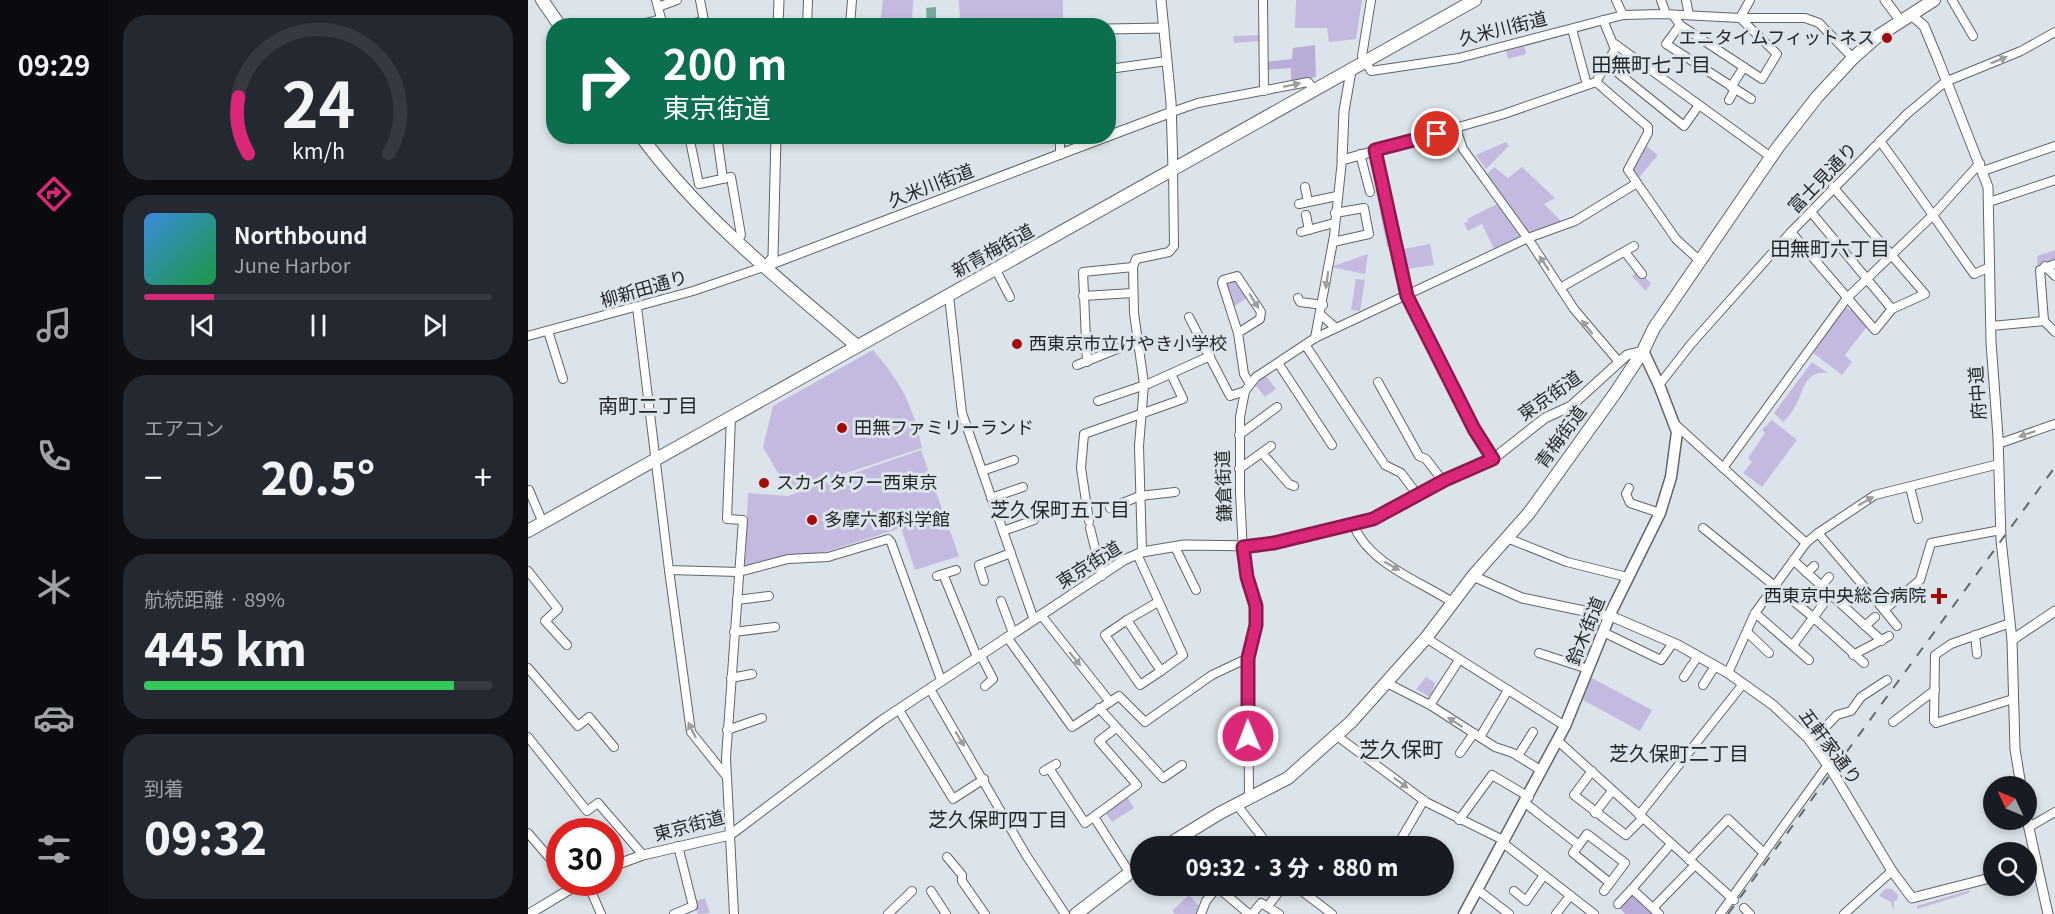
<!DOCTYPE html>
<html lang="ja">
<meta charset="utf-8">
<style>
body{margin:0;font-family:Georgia,"Noto Sans JP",serif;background:#242831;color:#f1f3f6;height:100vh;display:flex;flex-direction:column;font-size:22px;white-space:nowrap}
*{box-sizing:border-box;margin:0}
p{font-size:20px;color:#9ea1a6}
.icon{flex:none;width:33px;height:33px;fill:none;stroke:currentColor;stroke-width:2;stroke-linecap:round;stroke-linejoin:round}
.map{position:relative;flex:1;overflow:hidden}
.side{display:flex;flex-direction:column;gap:15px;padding:15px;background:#0d0f14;width:420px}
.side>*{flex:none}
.guide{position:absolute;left:18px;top:18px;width:570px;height:126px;border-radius:24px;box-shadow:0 3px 9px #0003;background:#0b6e4f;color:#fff;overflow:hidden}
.needle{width:39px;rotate:314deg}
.tools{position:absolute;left:1455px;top:776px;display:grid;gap:12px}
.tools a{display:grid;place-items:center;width:54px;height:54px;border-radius:50%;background:#171b24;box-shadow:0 3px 9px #0003;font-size:30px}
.speed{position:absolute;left:18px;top:818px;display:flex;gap:12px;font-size:30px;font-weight:700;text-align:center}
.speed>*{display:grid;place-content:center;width:78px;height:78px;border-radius:50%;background:#171b24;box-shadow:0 3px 9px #0003;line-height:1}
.speed .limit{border:9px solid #d22;background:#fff;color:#111}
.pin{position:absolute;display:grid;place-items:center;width:51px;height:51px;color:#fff;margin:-26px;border:3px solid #fff;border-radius:50%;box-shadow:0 2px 6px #0007}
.me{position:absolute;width:66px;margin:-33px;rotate:359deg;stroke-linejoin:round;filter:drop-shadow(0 0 4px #0008)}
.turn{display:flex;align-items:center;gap:21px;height:126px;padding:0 18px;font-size:27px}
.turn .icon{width:78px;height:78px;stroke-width:2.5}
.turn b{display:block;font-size:42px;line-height:51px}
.big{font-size:45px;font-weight:800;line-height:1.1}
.side .tile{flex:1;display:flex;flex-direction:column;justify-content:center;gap:9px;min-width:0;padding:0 21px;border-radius:24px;background:#242831}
.side .dial{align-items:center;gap:0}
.dial svg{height:156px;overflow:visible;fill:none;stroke:#363941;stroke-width:7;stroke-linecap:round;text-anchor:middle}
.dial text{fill:#f1f3f6;stroke:none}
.song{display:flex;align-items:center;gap:18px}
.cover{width:72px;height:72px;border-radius:9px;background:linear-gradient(135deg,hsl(210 70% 55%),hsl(140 70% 35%))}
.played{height:6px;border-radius:3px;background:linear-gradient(90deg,#db2777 20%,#363941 20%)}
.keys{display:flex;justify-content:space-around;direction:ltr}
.heat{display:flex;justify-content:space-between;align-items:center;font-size:33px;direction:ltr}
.charge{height:9px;border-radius:4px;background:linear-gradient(90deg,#34c759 89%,#363941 0)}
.trip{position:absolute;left:602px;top:836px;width:324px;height:60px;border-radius:30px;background:#171b24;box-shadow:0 3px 9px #0003;font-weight:800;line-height:60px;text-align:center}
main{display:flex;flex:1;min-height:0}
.dock{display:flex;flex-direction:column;width:108px;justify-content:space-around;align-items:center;background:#090b0e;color:#9ea1a6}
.dock .icon{width:42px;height:42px}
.dock .active{color:#db2777}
.dock b{font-size:27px;color:#f1f3f6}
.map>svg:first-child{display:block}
.green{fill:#c4b9df}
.forest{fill:#baadd8}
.water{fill:#72aa9e}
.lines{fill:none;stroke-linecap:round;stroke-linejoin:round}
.minor-casing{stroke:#5e656b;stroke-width:10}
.tertiary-casing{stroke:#5e656b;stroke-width:11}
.secondary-casing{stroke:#5e656b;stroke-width:13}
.primary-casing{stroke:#5e656b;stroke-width:14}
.minor{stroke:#fff;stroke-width:8}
.tertiary{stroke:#fff;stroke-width:9}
.secondary{stroke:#fff;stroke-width:10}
.primary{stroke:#fff;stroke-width:12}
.rail{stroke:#63696c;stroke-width:2;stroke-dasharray:10 10;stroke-linecap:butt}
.oneway{fill:#9c9e9f}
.route-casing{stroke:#8e194d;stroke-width:15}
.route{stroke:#db2777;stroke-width:10}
.poi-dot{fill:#a30b06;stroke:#dbe4ea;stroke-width:2}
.labels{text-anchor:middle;stroke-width:6;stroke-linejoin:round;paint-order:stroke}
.street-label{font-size:18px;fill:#232729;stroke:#dbe4ea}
.poi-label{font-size:18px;fill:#232729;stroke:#dbe4ea;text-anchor:start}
.neighbourhood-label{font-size:20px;fill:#232729;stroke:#dbe4ea}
.quarter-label{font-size:21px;fill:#232729;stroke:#dbe4ea}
</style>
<main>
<nav class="dock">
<b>09:29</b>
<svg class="icon active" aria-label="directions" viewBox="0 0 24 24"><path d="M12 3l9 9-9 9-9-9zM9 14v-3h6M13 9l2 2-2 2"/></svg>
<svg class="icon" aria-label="music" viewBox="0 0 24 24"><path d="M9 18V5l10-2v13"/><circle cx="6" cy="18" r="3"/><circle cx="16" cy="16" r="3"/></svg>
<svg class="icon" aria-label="phone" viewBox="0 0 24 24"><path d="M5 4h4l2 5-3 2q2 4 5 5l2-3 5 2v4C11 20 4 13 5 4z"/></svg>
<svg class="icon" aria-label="climate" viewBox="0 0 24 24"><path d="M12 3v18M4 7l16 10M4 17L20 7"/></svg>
<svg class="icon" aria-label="car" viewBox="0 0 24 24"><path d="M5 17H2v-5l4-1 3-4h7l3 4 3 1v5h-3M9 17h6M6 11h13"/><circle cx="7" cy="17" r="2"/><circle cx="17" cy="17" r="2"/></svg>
<svg class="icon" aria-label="filters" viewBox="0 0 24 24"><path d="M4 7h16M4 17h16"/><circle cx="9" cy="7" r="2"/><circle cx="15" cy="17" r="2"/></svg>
</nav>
<section class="side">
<div class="tile dial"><svg viewBox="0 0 100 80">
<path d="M14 69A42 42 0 1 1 86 69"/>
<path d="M14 69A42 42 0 0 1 9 40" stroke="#db2777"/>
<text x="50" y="56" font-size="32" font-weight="700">24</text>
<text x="50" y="72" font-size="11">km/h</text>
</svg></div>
<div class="tile">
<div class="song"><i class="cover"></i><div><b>Northbound</b><p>June Harbor</p></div></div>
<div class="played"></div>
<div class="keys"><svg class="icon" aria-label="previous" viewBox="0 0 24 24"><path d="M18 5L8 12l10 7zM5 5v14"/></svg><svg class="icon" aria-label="pause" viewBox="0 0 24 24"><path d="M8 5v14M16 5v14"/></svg><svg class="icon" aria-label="next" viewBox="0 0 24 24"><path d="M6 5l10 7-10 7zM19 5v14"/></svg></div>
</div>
<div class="tile"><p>エアコン</p>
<div class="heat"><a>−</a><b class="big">20.5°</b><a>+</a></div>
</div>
<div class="tile"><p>航続距離 · 89%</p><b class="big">445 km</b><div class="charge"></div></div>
<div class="tile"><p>到着</p><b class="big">09:32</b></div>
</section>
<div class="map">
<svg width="1527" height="914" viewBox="0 0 1527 914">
<rect width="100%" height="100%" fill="#dbe4ea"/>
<!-- green -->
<g class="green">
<polygon points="355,0 385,0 384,25 352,25"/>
<polygon points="431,0 535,0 535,19 482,25 432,25"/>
<polygon points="768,0 834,0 828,39 801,42 799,28 767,28"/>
<polygon points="732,35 732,41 706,43 705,36"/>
<polygon points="996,45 998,54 980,59 978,50"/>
<polygon points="978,142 981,146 958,169 948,155"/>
<polygon points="1117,145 1130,155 1109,180 1104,168"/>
<polygon points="966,167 980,178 994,167 1027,198 1016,204 1034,222 1001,232 959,174"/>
<polygon points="852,190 864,245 859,247 848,191"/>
<polygon points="971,203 993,237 966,249 954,224 940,231 936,223 940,222 939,219"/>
<polygon points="902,244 906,265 879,269 875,249"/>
<polygon points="1527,250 1527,262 1510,265 1509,256"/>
<polygon points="840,254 837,274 803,267"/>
<polygon points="1110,271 1123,283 1118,291 1104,276"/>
<polygon points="708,279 721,297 705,307 697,284"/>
<polygon points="828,279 837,280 832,311 823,310"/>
<polygon points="1318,307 1322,310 1324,308 1340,325 1317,355 1324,362 1314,375 1285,353"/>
<path d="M 345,350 C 375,385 384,404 394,448 L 261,492 L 235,447 L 245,406 Z"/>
<path d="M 1284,362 L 1300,373 C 1269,370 1279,402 1255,422 L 1246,413 Z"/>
<polygon points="738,376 748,389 737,397 727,384"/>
<polygon points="1244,420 1269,440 1234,487 1215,473 1224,462 1220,458 1237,433 1234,430"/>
<polygon points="393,450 431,556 387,570 373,528 297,552 259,555 219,567 217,565 220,493 260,496"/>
<polygon points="1060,676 1124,710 1112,731 1053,699"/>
<polygon points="898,677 907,683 903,698 888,689"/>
<polygon points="740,724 744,728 722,748 722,731 727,736"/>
<polygon points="599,797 606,808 584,822 577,812"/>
<polygon points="1357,889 1364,889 1370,895 1369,900 1366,901 1366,911 1363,902 1351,896"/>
<polygon points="1442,890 1441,893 1389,909 1389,906"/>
<polygon points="661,895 672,907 670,914 646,914 645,910"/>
<polygon points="177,898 182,913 170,914 165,902"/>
</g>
<!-- forest -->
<g class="forest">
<polygon points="787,45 788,77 763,82 763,68 737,70 738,62 764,59 765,48"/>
<polygon points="1105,891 1130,914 1097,914 1091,907"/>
</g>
<!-- water -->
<polygon class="water" points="408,7 408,25 399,25 398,8"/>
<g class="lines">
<!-- minor casing -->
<g class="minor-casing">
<g id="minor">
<polyline points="128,0 135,26"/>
<polyline points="735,0 736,91"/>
<polyline points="843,0 834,56 843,71 931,58 1095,15 1135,14 1212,18 1277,18 1291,23 1325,58"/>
<polyline points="1088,0 1095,15"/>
<polyline points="1133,0 1138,14"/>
<polyline points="1158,0 1161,15"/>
<polyline points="1424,0 1445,36"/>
<polyline points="130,7 149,0"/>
<polyline points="1145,15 1152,25 1234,79 1249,54 1212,18 1222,0"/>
<polyline points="1152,25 1138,44 1223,99"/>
<polyline points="106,26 133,19"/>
<polyline points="153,26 176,21 172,0"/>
<polyline points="279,26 280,0"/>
<polyline points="322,26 324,0"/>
<polyline points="581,29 581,69 639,61"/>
<polyline points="1044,29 1059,85"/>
<polyline points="1087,44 1243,157"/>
<polyline points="1079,64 1156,126 1171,105"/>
<polyline points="1068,82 1120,127 1120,133 1100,170 1148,239 1172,261"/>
<polyline points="1203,87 1216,67"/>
<polyline points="1201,100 1207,89"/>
<polyline points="644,112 670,103 780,82 787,91"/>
<polyline points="928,129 935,149 1003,243 1046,309 1091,362"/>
<polyline points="161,136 171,184 203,177 213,235 209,242"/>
<polyline points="189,136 195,179"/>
<path d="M 1352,141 C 1384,184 1414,229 1446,274 L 1462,267"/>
<polyline points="847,151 976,114 1068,82 1087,49 1075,20"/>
<polyline points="832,154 842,192"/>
<polyline points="532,155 532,136"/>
<polyline points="1455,171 1527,146"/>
<polyline points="777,187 780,202"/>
<polyline points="1461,202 1527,180"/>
<polyline points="771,204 809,196"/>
<polyline points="1283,212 1364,309"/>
<polyline points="778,215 781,230"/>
<polyline points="773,232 806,223"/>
<polyline points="1263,232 1347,330 1364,309 1397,294 1305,187"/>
<polyline points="805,242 841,234 836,208 807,213"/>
<polyline points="1097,252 1114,274"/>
<polyline points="1527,264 1512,270 1516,321 1527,332"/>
<polyline points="1517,266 1527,276"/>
<polyline points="468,270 482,297"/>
<polyline points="1032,288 1106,246"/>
<polyline points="421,296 434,413 506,620"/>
<polyline points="555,296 605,293"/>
<polyline points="770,298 772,302 795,305"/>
<polyline points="109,307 141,570 211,572 260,559 300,557 360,539 363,542 413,680"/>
<polyline points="793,315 808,328"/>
<polyline points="661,317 702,396 717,391"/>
<polyline points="1463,326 1516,321"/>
<polyline points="20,331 35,379"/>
<polyline points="710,333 732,319 733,312 709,276 695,280 694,283 710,333 716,374 722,384"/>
<polyline points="0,336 165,291 238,266"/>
<polyline points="787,338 806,236 814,160"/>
<polyline points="778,346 857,465 873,473 889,494"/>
<polyline points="559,362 555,272 605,267"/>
<polyline points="750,363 804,445"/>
<polyline points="549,365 609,341"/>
<polyline points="850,382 891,456 898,459 915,481"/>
<polyline points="1131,385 1163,344 1263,232 1379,114 1417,82 1493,51 1527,32"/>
<polyline points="570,401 620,384 682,356"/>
<polyline points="203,417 199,519 215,520 198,758 206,914"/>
<polyline points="1148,425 1278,543"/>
<polyline points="711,435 749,407"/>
<polyline points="1470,444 1527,424"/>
<polyline points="734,453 761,484 766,486"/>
<polyline points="1195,468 1319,298 1406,214 1452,163"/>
<polyline points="711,469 743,446"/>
<polyline points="454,471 486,460"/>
<polyline points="1382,487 1390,519"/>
<polyline points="1101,488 1098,494 1102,503 1132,513"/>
<polyline points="1,490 15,523"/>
<polyline points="463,498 495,487"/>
<polyline points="582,508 612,496 647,492"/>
<polyline points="561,521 553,468 556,434 655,399 643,374"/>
<path d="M 825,524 C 841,564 890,580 924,602"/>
<polyline points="562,528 574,576"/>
<polyline points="1175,528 1285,617 1336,663"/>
<polyline points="475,531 506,520"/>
<polyline points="1290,533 1356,610 1392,580 1403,543 1473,530"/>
<polyline points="979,538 1039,562 1099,577"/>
<polyline points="647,547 668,590"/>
<polyline points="614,552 611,446 616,384 606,313 605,267 608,259 641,252 646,246 645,169"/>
<polyline points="609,554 655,655 633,671 599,620 630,602"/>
<polyline points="1265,560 1354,641"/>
<polyline points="141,570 163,732 199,777"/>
<polyline points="0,571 30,609 17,621 39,645"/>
<polyline points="1279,573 1286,566"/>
<polyline points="415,574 449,657"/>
<polyline points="409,576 428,570"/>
<polyline points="456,581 451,565 483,553"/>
<polyline points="1293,586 1301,577"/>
<polyline points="209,600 241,596"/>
<polyline points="473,601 485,633"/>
<polyline points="1356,610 1369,626"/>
<polyline points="1227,613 1281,660"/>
<polyline points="513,615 582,702"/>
<polyline points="599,620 577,635 612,685 633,671"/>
<polyline points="1482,623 1423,644 1407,655 1406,721 1408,723 1485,699"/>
<polyline points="1337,626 1347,617"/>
<polyline points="206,632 247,627"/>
<polyline points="1075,632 1133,660 1145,643"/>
<polyline points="1219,632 1241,653"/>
<polyline points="1447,635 1449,654"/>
<polyline points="479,637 544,727 591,696 617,722 684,675 720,658"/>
<polyline points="898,638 1037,726"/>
<polyline points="1265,645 1302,595"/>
<polyline points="1011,653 1060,669"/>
<polyline points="452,654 465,679 457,686"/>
<polyline points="1325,655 1361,636"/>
<polyline points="0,668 50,726 61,717 86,747"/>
<polyline points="1200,673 1227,613 1278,543 1290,533 1347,495 1471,464"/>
<polyline points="1156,677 1170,656"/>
<polyline points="203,678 224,674"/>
<polyline points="859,683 902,705 967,747 985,753 1014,771"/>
<polyline points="1175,685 1187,666"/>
<polyline points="402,689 498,855 537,914"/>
<polyline points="902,705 931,660"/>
<polyline points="571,708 635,778 654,765"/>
<polyline points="371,710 425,799 456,779"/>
<polyline points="1365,722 1407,690"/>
<polyline points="199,730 234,718"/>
<polyline points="809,736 898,802 977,841"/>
<polyline points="0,737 59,811 70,803 115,855"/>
<polyline points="952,737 980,690"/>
<polyline points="1030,741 1206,900"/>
<polyline points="1283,742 1309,715 1323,711 1333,697 1359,680"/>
<polyline points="932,753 946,733"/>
<polyline points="990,756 1005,732"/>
<polyline points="521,768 557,823 609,785 571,741 588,728"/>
<polyline points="516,771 528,764"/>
<polyline points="1064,771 1046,795 1098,835 1115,818"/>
<polyline points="721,799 720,658 728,625 728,607 715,553 712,492 712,417 717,391 728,377 787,338 1000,238 1047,221 1109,183"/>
<polyline points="997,803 1051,845 1059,834 1097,863 1082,883 1045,853 1051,845"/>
<polyline points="709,805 734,837 726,846"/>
<polyline points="1067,813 1084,791"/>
<polyline points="1111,815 1215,684"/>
<polyline points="566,817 601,872"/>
<polyline points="931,820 964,775 1001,797"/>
<polyline points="1501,827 1527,812"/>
<polyline points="0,833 32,870"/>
<polyline points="975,843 1066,914"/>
<polyline points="869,846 896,800"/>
<polyline points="419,857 434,875 434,881 457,914"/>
<polyline points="1161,860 1200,819 1236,853"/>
<polyline points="59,882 73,914"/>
<polyline points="766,885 804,914"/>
<polyline points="689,887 721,914 725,913 733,903 751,914"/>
<polyline points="950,890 981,914"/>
<polyline points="403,891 418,914"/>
<polyline points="986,891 998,901 1016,875"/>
<polyline points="1076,891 1082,883"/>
<polyline points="1090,904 1104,889"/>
<polyline points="740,906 756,885"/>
<polyline points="1125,908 1166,866"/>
<polyline points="1216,908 1222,914"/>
<polyline points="146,914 165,906 150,846"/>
<polyline points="360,914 384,891"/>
<polyline points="673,914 678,901 691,885"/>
<polyline points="1028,914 1042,896"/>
<polyline points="1131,914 1104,889 1143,844"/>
<polyline points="1192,914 1299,766"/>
<polyline points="1316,914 1364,871"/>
</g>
</g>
<!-- tertiary casing -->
<g class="tertiary-casing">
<g id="tertiary">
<polyline points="633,0 643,102 645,169"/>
<polyline points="1357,0 1372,20"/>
<polyline points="1382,14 1396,26 1409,57 1460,187 1463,342 1470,437 1473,540 1484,640 1487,749 1493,786"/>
<polyline points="250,26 251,0"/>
<polyline points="580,29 636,28"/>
<polyline points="823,71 816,111 814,160 847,151 879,296 946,429 965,459"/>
<polyline points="580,136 644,112"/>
<polyline points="238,266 580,136"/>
<polyline points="238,266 245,257 248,136"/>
<polyline points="945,576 994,598 1085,617 1150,645 1200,673 1245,705 1280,738 1304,771 1364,871 1384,898 1466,877"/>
<polyline points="1484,640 1527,611"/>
<polyline points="1498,815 1520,914"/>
<polyline points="82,867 115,855 202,835 353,721 596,560 614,552 656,545 730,546 845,518 917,480 965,459 1017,418 1043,406 1099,355 1115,351"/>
<polyline points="1,914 54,882"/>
</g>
</g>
<!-- secondary casing -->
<g class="secondary-casing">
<polyline id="secondary" points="936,914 1037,726 1084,610 1132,513 1143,477 1149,432 1131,385 1115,351"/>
</g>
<!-- primary casing -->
<g class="primary-casing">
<g id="primary">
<polyline points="14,0 32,26"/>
<path d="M 113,136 C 173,218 253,281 329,346"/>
<polyline points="0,531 947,0"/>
<polyline points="638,846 692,813 760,778 823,722 898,638 945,576 1001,513 1088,392 1115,351 1126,328 1250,147 1289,97 1325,58 1350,36 1406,0"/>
<polyline points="548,914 612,865"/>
</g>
</g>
<!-- minor -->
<use href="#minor" class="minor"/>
<!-- tertiary -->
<use href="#tertiary" class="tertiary"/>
<!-- secondary -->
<use href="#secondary" class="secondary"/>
<!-- primary -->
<use href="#primary" class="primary"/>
<!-- rail -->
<polyline class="rail" points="1200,914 1527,467"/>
</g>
<!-- one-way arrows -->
<defs><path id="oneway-solid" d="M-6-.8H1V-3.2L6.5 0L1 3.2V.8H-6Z" transform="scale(1.5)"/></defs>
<g class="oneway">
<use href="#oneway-solid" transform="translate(1471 60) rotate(-22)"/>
<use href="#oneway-solid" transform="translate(764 85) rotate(-12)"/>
<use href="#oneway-solid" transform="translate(1016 263) rotate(-124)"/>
<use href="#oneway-solid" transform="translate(799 280) rotate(98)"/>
<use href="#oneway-solid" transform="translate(726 301) rotate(58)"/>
<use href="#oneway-solid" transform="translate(1059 327) rotate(-129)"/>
<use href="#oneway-solid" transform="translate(1499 434) rotate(161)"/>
<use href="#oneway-solid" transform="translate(1338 501) rotate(-30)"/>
<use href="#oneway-solid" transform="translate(864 566) rotate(29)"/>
<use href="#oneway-solid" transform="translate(547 659) rotate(51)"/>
<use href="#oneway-solid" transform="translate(927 722) rotate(-147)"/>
<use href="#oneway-solid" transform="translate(164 730) rotate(-116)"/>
<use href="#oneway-solid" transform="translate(432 739) rotate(59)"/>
<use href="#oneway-solid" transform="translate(873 783) rotate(37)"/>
</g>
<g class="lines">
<!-- route casing -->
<g class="route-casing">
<polyline id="route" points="720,736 720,658 728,625 728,606 719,577 715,547 746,543 845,519 917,480 965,459 946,429 879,296 847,150 909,134"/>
</g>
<!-- route -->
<use href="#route" class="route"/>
</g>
<!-- markers -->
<g class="poi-dot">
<circle cx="1359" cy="38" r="6"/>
<circle cx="489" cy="344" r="6"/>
<circle cx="314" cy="428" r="6"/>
<circle cx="236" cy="483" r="6"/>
<circle cx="284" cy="520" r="6"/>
<path d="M1408 587h6v6h6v6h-6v6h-6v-6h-6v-6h6z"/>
</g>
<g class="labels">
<!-- street labels -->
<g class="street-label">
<text transform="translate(975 29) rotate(-14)" y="6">久米川街道</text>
<text transform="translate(1295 178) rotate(-46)" y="6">富士見通り</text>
<text transform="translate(403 186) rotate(-21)" y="6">久米川街道</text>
<text transform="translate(465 251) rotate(-29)" y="6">新青梅街道</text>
<text transform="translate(116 289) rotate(-16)" y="6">柳新田通り</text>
<text transform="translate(1450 393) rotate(-94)" y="6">府中道</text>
<text transform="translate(1022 396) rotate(-35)" y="6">東京街道</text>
<text transform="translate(1033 437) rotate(-54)" y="6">青梅街道</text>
<text transform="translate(696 486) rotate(-92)" y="6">鎌倉街道</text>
<text transform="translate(561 565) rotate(-32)" y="6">東京街道</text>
<text transform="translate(1058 631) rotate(-68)" y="6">鈴木街道</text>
<text transform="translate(1302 747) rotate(53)" y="6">五軒家通り</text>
<text transform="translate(161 826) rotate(-15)" y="6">東京街道</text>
</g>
<!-- poi labels -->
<g class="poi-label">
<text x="1347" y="44" text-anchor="end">エニタイムフィットネス</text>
<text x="501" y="350">西東京市立けやき小学校</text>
<text x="326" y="434">田無ファミリーランド</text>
<text x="248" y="489">スカイタワー西東京</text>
<text x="296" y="526">多摩六都科学館</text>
<text x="1398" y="602" text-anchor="end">西東京中央総合病院</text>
</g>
<!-- neighbourhood labels -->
<g class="neighbourhood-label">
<text x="1123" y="72">田無町七丁目</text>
<text x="1302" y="256">田無町六丁目</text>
<text x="120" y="413">南町二丁目</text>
<text x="532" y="517">芝久保町五丁目</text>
<text x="1151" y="761">芝久保町二丁目</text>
<text x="470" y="827">芝久保町四丁目</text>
</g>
<!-- quarter labels -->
<g class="quarter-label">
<text x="873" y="757">芝久保町</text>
</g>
</g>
</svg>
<div class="tools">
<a><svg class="needle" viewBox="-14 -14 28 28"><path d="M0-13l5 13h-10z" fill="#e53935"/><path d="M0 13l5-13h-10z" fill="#9ea1a6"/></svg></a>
<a><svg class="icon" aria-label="search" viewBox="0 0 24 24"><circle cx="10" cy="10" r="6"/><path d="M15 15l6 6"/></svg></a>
</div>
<div class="speed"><div class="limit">30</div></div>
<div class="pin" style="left:909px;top:134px;background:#d93025"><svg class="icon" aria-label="arrive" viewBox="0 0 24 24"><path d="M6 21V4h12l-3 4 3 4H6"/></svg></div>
<svg class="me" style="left:720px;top:736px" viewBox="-20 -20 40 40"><circle r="17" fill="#db2777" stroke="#fff" stroke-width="3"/><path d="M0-11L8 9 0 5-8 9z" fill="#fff"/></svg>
<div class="trip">09:32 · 3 分 · 880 m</div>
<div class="guide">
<div class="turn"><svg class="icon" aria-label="right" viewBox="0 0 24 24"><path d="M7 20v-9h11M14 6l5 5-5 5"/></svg><div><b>200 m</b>東京街道</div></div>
</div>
</div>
</main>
